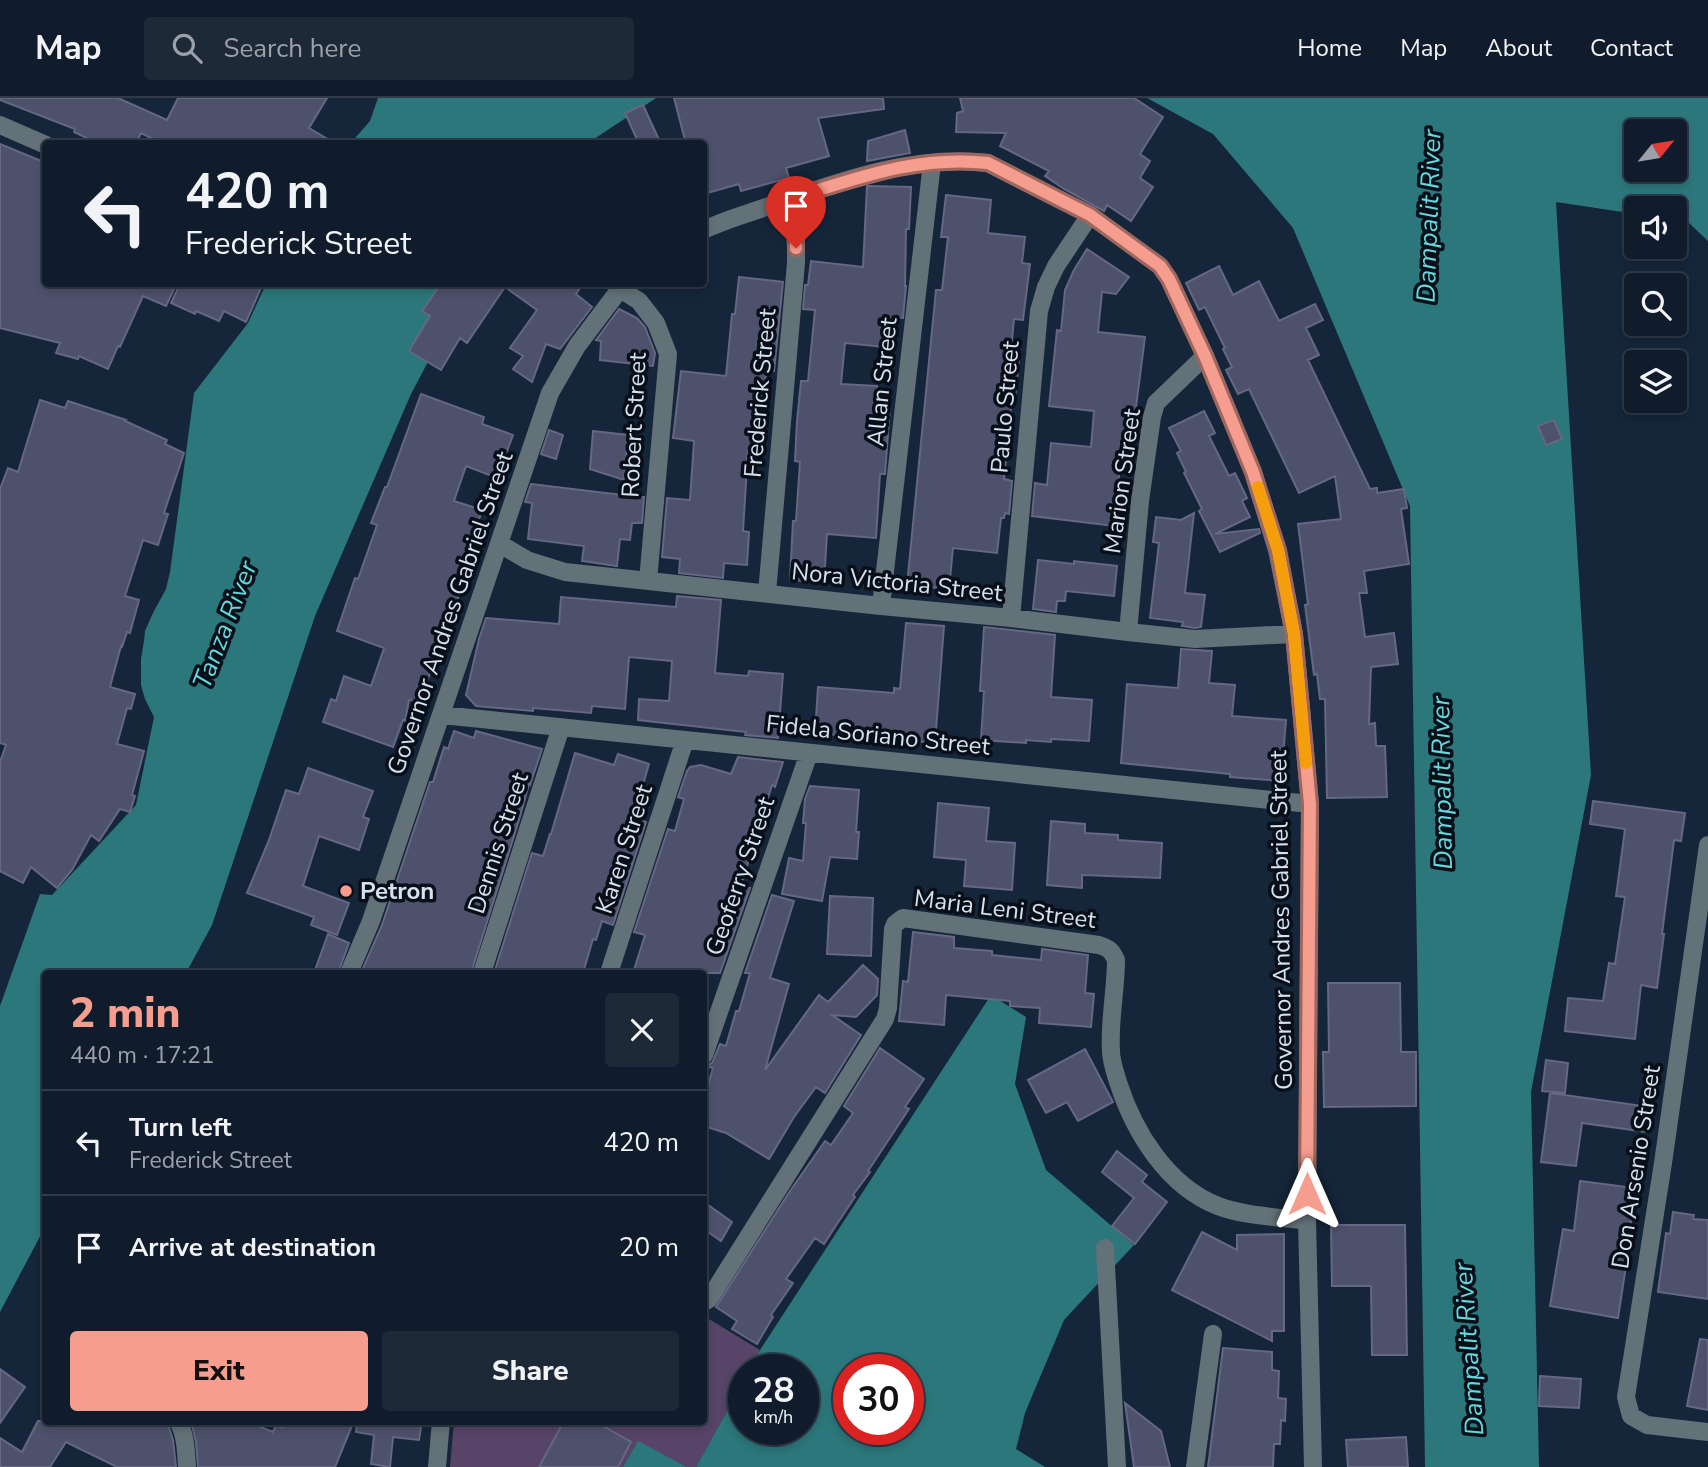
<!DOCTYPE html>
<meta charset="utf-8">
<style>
:root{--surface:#101c2c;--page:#1e2938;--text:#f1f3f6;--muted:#9ca1a9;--line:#303a48;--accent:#f59d8f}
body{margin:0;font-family:"Nunito Sans",sans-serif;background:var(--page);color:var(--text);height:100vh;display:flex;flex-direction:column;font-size:26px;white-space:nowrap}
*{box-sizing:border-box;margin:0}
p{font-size:23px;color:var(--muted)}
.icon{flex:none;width:38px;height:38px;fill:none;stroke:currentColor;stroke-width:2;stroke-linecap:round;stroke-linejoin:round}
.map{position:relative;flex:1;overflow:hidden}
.sheet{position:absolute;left:42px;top:872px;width:665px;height:455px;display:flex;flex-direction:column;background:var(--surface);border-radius:7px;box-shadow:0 4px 10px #0003,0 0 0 2px var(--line)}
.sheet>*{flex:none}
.hud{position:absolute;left:42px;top:42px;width:665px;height:147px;border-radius:7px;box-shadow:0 4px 10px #0003,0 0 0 2px var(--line);background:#101c2c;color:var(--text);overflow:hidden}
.needle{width:46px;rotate:60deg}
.tools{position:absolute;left:1624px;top:21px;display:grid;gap:14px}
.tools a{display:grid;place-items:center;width:63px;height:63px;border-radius:7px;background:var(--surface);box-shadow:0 4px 10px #0003,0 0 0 2px var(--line);font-size:35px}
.speed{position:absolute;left:728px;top:1256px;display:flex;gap:14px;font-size:35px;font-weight:700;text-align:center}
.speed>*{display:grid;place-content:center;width:91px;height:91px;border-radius:50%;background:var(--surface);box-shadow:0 4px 10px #0003,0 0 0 2px var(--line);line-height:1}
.speed small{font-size:18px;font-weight:400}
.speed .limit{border:10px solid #d22;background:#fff;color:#111}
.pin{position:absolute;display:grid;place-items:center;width:60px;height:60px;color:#fff;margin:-72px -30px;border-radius:50% 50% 50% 0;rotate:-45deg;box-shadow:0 0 7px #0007}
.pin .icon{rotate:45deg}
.me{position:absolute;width:77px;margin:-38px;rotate:0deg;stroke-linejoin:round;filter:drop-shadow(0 0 5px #0008)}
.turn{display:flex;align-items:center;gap:24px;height:147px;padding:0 28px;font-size:32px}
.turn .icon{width:91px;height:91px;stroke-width:2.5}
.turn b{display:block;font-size:49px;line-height:60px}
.round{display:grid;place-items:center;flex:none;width:74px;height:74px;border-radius:7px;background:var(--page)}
.overview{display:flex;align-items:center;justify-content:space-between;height:119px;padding:0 28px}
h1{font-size:42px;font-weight:800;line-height:52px;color:var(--accent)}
.action{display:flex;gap:14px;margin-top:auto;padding:14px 28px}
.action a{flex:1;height:80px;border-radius:7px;background:var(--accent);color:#111;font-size:28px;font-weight:800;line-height:80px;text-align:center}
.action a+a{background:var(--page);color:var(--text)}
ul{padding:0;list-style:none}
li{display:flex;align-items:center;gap:21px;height:105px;padding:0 28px;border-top:2px solid var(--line)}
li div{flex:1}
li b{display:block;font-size:26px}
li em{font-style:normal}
header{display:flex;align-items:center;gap:42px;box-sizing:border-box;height:98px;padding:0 35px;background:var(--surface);border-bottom:2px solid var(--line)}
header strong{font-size:33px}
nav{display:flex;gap:38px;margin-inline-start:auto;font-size:24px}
.search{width:490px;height:63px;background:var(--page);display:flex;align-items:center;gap:18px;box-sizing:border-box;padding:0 24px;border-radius:7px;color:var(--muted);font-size:26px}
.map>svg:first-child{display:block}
.green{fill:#574468}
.water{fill:#2c777b;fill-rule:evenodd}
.building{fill:#4e516b;stroke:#656783;stroke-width:2}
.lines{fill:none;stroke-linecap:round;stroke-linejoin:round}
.minor{stroke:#637178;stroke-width:18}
.route-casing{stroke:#9f665d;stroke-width:18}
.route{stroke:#f59d8f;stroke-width:12}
.slow{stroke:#f59e0b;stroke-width:12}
.poi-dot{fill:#f59d8f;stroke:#080f18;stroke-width:2.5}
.labels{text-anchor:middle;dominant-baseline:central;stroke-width:7;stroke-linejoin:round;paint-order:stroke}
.street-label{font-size:24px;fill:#d6e1ef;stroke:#080f18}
.poi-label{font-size:24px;font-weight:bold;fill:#d6e1ef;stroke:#080f18;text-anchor:start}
.water-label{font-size:26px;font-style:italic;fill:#66d8dd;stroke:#080f18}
</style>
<header>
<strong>Map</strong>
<div class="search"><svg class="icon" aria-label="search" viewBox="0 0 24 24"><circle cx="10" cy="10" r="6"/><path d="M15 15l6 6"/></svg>Search here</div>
<nav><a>Home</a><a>Map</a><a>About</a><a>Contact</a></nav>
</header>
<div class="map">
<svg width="1708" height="1369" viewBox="0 0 1708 1369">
<rect width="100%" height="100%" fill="#15263a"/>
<path class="green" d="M704,1218L760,1252L749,1272H744V1282L696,1369H687L638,1344L623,1369H450L454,1323H704Z"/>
<path class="water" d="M378,0H656L588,45L350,46L370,23Z
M1147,0H1708V143L1688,124L1675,122V110H1636V116L1556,104L1591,677L1531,994L1539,1369H1425L1410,408L1293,130L1213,36ZM1636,33H1675V72H1636Z
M266,186H469L411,296L315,518L212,827L186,875H46L45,1129L0,1214V908L40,796L52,797L136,707L154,619L145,601L141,587V561L144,543L145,533L153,515L166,491L170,474L194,295L248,225Z
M991,897L1026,919L1015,986L1046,1072L1134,1147L1064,1222L1025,1315L1016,1351L1045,1369H696L744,1282V1332H803V1272H749L760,1252ZM849,1272H908V1332H849Z
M638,1343L687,1369H623Z"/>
<path class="building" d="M0,0H118L167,22L178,0H327L309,30L336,46H163L141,35L136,46H99L74,34L75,31L0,2Z
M674,0H883L884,11L818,20L829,58L786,70L789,80L741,93L739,86L704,96V46H686Z
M960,0H1134L1163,19L1140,56L1150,63L1140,80L1153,89L1131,123L1107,107L1104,113L1064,91L1045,78L1049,73L1000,48L1006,35L956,34L957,15L963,13Z
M643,7L661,46H639L625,15Z
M905,32L910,55L867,63L868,43Z
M0,46L46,65V186H160L174,191L166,208L143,198L120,249L118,248L108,271L79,258L78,261L56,255L60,245L0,230Z
M867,88L911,89L909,131H906L905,188H906L903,220L897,219L894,250L845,245L841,286L877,288L876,307L890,308L885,376H880L876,440L827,436L824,484L790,482L793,423H796L800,364L795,363L797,323L801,283H808L815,212L803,211L805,187H808L811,163L863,169Z
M946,97L991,102L988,135L1025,139L1022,165L1030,166L1023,222L1014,221L1010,262L1019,263L1015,302H1012L1004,381L1012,383L1009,416L1005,415L1004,420H1001L997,455L953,450L949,491L907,487L936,192H942L948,139H941Z
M1087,151L1129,179L1116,196L1102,194L1098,234L1145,239L1131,348L1122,347L1114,428L1032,418L1035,385L1047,387L1051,345L1091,349L1094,313L1049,308L1057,232L1061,233L1065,192L1074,172Z
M1219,168L1233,197L1259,183L1279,223L1315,206L1323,222L1306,230L1319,257L1308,262L1370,391L1377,390V395L1404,391L1407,410L1401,411L1409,466L1364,473L1367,495H1359L1365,539L1394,535L1398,566L1371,569L1369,626L1375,625L1376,648H1385L1387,699L1327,700L1325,601H1320L1317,576L1314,577L1305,507L1308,506L1298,426L1341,421L1335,378L1299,395L1249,291L1238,296L1226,272L1232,269L1223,251L1225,250L1205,209L1199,212L1186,185Z
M739,179L783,184L774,273H766L760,353L748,352L743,433L749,434L747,467L724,465L723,480L679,475L680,461L662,459L667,400L690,402L694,343L673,340L681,273L726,278L732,216H735Z
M180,186H252L261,190L246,224L224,213L219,223L196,213L195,216L171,205Z
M441,186H583L576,196L592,209L560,251L546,246L532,284L513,271L523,258L510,250L537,212L505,189L467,245L460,240L441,272L409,253L430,218L422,213Z
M619,211L637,220L645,229L655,255L653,268L600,262L601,243L596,242Z
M421,296L484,319L482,326L513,337L497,380L466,368L454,403L482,412L460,481L464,482L435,568L433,567L422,598L419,596L416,603L409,602L405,623L403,622L393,649L323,624L331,601L336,603L344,578L371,588L384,550L337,533L355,480L358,481L377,427L371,425L385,389H387Z
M40,302L65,310L68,303L126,322L125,323L167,342L165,346L184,355L164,415L168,416L158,447L143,442L125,498L139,502L130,535L127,534L122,549L121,548L110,589L135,596L131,611L127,610L117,646L144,653L132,697L135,698L130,714L120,711L99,743L91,737L72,772L57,790L31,769L23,785L0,773V664L6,647L0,645V391L8,370L18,374Z
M1204,313L1215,335L1209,338L1229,378L1235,375L1247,400L1242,403L1250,419L1215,436L1259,431L1260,435L1220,454L1199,413L1202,411L1184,375L1186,374L1177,355L1181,353L1169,330Z
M1554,322L1562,341L1546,347L1538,328Z
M549,332L563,337L556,361L541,356Z
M593,333L628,337L624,382L590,371Z
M531,386L639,399H644L642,425H632L630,442L620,441L617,468L582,463L584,448L528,441L532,405L525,404Z
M1194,415L1185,495L1205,497L1201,529L1195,530L1182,528L1183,524L1150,520L1159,445L1153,444L1156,419L1181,422Z
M1038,462L1074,466V463L1117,468L1114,498L1066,493L1065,503H1057L1056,514L1033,511Z
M677,498L721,502L715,575L748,578L749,573L783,576L778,640L745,637L746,634L638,622L639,601L669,603L672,563L629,559L625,611L592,608L591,615L533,610V613L476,608L466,597L479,541L486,520L559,526L561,499L676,509Z
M906,525L944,528L935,645L815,635L818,589L894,595V590L900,591Z
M984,529L1055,537L1051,599L1092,602L1089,643L1051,641V644L1026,642V645L981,642L984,593H980Z
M1181,551L1212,553L1209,585L1235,587L1232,618L1286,622L1281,683L1230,679V676L1121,665L1127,586L1178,590Z
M454,633L474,640L476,633L542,651L530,687L529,686L519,722L471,875H361L382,827L430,684H433L444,649L448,651Z
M575,655L614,667L618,656L649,666L641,694L645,695L637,722L646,724L613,827L602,823L596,842L593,841L583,875H494L532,755L543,758L550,736H551Z
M738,659L783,664L775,689L772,687L741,788L750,790L720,875H633L645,837L634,834L668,731L675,733L684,701L678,699L687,673L690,669L701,667L731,676Z
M308,670L373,693L363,719L369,721L359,752L319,738L303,788L349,805L337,837L311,827L314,819L247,795L269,742L286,692L299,696Z
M810,688L859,692L856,734H859L857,761L830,759L822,803L782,796L789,760L803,763L806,725H803L805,701Z
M1593,703L1685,715L1681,743L1674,742L1662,836H1664L1657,890L1641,887L1635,941L1565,933L1568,900L1603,903L1609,865L1615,866L1625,799L1616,798L1625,731L1590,726Z
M938,705L989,710L986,743L1015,745L1012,792L964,788L966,762L934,759Z
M1051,723L1085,726V735L1118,737V742L1162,745L1160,780L1082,777V790L1047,787Z
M772,797L794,803L770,880L789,886L765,972L819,897L828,904L863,867L878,881L877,897L856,919L832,917L861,937L825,995L816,989L794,1019L769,1061L726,1035L704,1028V1001L713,970L704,968L712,965L720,946L726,948L736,913H739L750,875H745Z
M830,798L873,800L871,858L827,856Z
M913,834L954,839V850L992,853V857L1041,862L1042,851L1088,857L1085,895L1094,896L1091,929L1039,925L1040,910L1010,908V903L946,897L944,927L899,923L903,883L908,884Z
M328,836L349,845L338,875H314Z
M1328,885H1400L1401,954H1416V1008L1324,1009L1323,954H1329Z
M880,950L924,981L905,1009L909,1011L868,1073L870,1074L853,1097L855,1099L837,1126L824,1146L815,1140L786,1181L793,1185L771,1217L773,1219L757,1246L732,1231L737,1223L716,1209L790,1093L825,1043L831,1047L853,1015L844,1008Z
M1085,951L1113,1004L1078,1023L1067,1004L1046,1015L1028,982Z
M1546,962L1568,965L1565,995L1542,993Z
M1550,995L1650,1009L1647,1034L1582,1025L1576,1068L1541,1064Z
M1117,1053L1147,1077L1142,1084L1167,1104L1135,1146L1112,1128L1134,1100L1102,1074Z
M1580,1083L1635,1090L1629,1142H1630L1618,1220L1550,1208L1563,1131L1574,1133Z
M704,1104L732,1124L721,1143L704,1131Z
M1673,1114L1694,1117L1693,1121L1708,1122V1201L1658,1194L1666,1135L1670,1136Z
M1331,1127H1405L1407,1257H1372L1371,1188H1332Z
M1202,1134L1237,1152V1137L1284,1136V1233H1272V1243L1172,1192Z
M1700,1241L1708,1242V1312L1687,1308Z
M1223,1250L1272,1254V1272L1279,1273L1278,1300L1286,1301L1285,1323L1281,1322L1280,1346H1274L1273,1369H1208Z
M0,1271L25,1289L0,1325Z
M1540,1278L1581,1281L1579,1310L1539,1308Z
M1125,1305L1161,1333L1170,1369H1134Z
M38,1323H167L173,1342L176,1369H117L66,1344L50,1369H0V1340L22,1354Z
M191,1323H246L273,1334L276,1327L282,1329L285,1323H354L335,1369H198L196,1344Z
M357,1323H422L419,1342L393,1339L390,1369L371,1366L374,1337L356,1334Z
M564,1323H594L631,1344L618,1369H539Z
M1406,1339L1408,1369H1348L1346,1342Z"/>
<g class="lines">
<path class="minor" d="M0,27L46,47
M704,132C724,122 747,116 769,108C838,84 913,56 988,65L1090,117L1160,168L1169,181L1205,258L1253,374L1277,452L1294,536L1310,706L1307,1123L1313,1369
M620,191L639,203L656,225L668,256L648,483
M500,446L527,462L565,474L881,508L1011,520L1128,534L1195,541L1294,536
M767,495L796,165V135L793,100
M881,508L932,65
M1011,520L1039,213L1046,189L1056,168L1090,117
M1128,534L1140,403L1152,319L1156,305L1205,258
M442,617L1310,706
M1708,747L1663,1065L1626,1299L1631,1318L1647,1327L1708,1334
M349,875L371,823L550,295L577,248L620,191L626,186
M482,875L561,629
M609,875L685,642
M704,957L809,655
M1105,1150L1117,1369
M704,1204L709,1201L713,1195L885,921L888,910L893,831L895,826L903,820L1099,847C1109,850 1112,853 1116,862C1116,892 1109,923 1111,953C1111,963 1115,974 1118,984C1134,1034 1167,1088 1218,1108C1244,1118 1279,1119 1307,1123
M178,1323C186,1337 186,1354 187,1369
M437,1369L441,1323
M1195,1369L1213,1236"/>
</g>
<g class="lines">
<g class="route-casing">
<path id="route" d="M796,150L793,100C858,80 919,57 988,65L1090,117L1160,168L1169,181L1205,258L1253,374L1278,452L1294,536L1310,706L1307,1096"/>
</g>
<use href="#route" class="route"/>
<path class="slow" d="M1258,389L1278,452L1294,536L1306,665"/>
</g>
<circle class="poi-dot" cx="346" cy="793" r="7"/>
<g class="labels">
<g class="street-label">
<text transform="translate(882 284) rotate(-84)">Allan Street</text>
<text transform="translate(760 295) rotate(-85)">Frederick Street</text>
<text transform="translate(1005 309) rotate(-85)">Paulo Street</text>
<text transform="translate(634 327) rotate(-87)">Robert Street</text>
<text transform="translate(1122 383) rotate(-82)">Marion Street</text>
<text transform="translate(897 484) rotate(6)">Nora Victoria Street</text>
<text transform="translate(450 515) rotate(-71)">Governor Andres Gabriel Street</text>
<text transform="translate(878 637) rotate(6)">Fidela Soriano Street</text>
<text transform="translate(498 745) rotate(-72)">Dennis Street</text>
<text transform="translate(624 751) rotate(-72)">Karen Street</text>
<text transform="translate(740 778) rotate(-71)">Geoferry Street</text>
<text transform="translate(1005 811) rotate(7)">Maria Leni Street</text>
<text transform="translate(1281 822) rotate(-91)">Governor Andres Gabriel Street</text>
<text transform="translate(1636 1069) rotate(-81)">Don Arsenio Street</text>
</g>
<g class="poi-label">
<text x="360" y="793">Petron</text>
</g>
<g class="water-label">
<text transform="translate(1429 118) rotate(-88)">Dampalit River</text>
<text transform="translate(225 527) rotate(-69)">Tanza River</text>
<text transform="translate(1442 685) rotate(-91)">Dampalit River</text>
<text transform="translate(1469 1251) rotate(-94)">Dampalit River</text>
</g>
</g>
</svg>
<div class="tools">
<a><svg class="needle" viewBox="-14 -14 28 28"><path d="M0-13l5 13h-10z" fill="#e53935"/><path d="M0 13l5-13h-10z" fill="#9ca1a9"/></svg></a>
<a><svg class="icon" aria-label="sound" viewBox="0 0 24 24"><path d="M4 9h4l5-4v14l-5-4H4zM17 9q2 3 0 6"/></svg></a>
<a><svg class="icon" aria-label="search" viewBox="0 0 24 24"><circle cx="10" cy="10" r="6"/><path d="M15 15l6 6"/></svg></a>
<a><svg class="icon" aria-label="layers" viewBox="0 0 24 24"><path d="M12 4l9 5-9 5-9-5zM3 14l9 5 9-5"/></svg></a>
</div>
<div class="speed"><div>28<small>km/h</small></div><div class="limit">30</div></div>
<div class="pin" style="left:796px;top:150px;background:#d93025"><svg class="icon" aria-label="arrive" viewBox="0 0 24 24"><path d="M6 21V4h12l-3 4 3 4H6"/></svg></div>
<svg class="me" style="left:1307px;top:1096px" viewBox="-20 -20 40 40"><path d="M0-17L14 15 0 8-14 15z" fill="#f59d8f" stroke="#fff" stroke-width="4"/></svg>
<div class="hud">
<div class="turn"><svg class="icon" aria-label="left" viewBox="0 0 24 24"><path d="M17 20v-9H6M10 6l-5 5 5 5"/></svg><div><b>420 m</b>Frederick Street</div></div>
</div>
<section class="sheet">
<div class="overview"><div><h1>2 min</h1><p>440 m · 17:21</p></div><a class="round"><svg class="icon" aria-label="close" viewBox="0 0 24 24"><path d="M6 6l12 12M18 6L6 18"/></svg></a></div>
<ul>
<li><svg class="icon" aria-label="left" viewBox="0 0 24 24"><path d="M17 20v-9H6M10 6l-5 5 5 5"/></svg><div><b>Turn left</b><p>Frederick Street</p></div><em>420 m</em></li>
<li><svg class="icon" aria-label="arrive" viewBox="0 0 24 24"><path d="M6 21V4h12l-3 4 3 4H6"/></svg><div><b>Arrive at destination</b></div><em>20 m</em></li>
</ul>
<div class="action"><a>Exit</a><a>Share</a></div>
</section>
</div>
